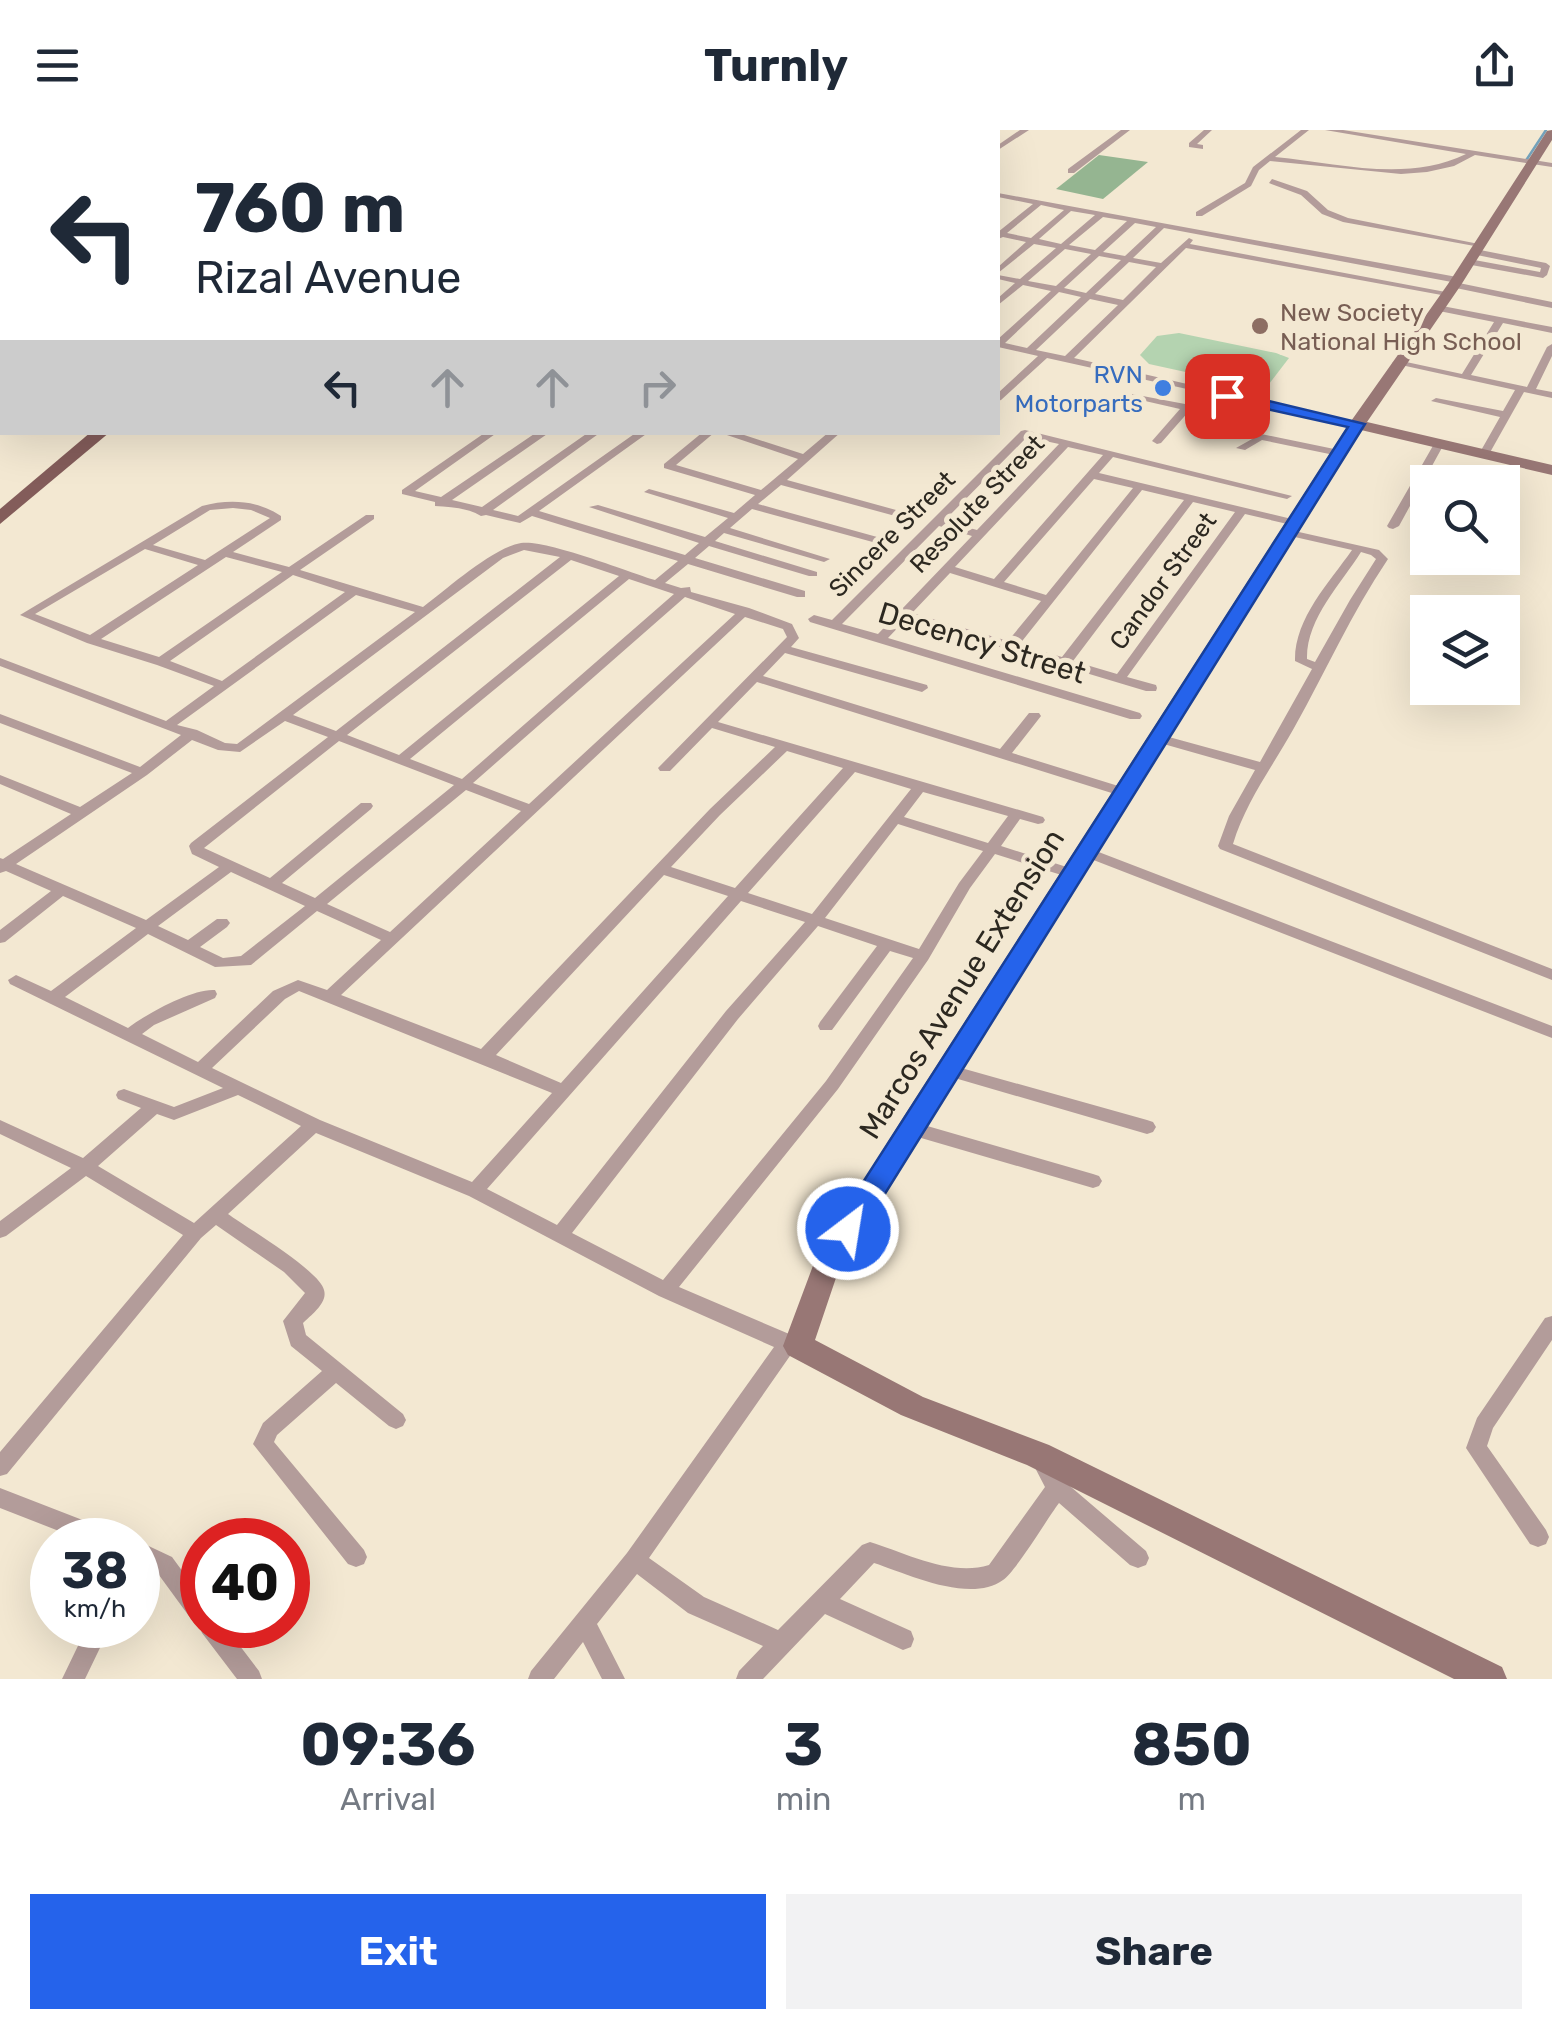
<!DOCTYPE html>
<style>
:root{--surface:#fff;--page:#f2f2f3;--text:#1f2937;--muted:#747a83;--accent:#2563eb}
body{margin:0;font-family:Rubik,sans-serif;background:var(--page);color:var(--text);height:100vh;display:flex;flex-direction:column;font-size:38px;white-space:nowrap}
*{box-sizing:border-box;margin:0}
p{font-size:32px;color:var(--muted)}
.icon{flex:none;width:55px;height:55px;fill:none;stroke:currentColor;stroke-width:2;stroke-linecap:round;stroke-linejoin:round}
.map{position:relative;height:1549px;overflow:hidden}
.details{display:flex;flex-direction:column;background:var(--surface);flex:1}
.details>*{flex:none}
.top-card{position:absolute;left:0px;top:0px;width:1000px;height:305px;box-shadow:0 10px 40px #0002;background:#fff;color:var(--text);overflow:hidden}
.buttons{position:absolute;left:1410px;top:335px;display:grid;gap:20px}
.buttons a{display:grid;place-items:center;width:110px;height:110px;border-radius:0px;background:var(--surface);box-shadow:0 10px 40px #0002;font-size:50px}
.speed{position:absolute;left:30px;top:1388px;display:flex;gap:20px;font-size:50px;font-weight:700;text-align:center}
.speed>*{display:grid;place-content:center;width:130px;height:130px;border-radius:50%;background:var(--surface);box-shadow:0 10px 40px #0002;line-height:1}
.speed small{font-size:25px;font-weight:400}
.speed .limit{border:15px solid #d22;background:#fff;color:#111}
.pin{position:absolute;display:grid;place-items:center;width:85px;height:85px;color:#fff;margin:-42px;border-radius:20px;box-shadow:0 5px 15px #0006}
.me{position:absolute;width:110px;margin:-55px;rotate:31deg;stroke-linejoin:round;filter:drop-shadow(0 0 8px #0008)}
.turn{display:flex;align-items:center;gap:35px;height:210px;padding:0 30px;font-size:45px}
.turn .icon{width:130px;height:130px;stroke-width:2.5}
.turn b{display:block;font-size:70px;line-height:85px}
.lanes{display:flex;align-items:center;height:95px;padding:0 30px;background:#0003;justify-content:center;gap:50px;direction:ltr}
.lanes .off{opacity:.35}
.eta{display:flex;justify-content:space-evenly;align-items:center;height:170px;text-align:center}
.eta b{font-size:60px;font-weight:700;line-height:70px}
.cta{display:flex;gap:20px;margin-top:auto;padding:20px 30px}
.cta a{flex:1;height:115px;border-radius:0px;background:var(--accent);color:#fff;font-size:40px;font-weight:700;line-height:115px;text-align:center}
.cta a+a{background:var(--page);color:var(--text)}
header{display:flex;justify-content:space-between;align-items:center;height:130px;padding:0 30px;background:var(--surface);font-size:45px;font-weight:700}
.map>svg:first-child{display:block}
.green{fill:#b4d3b0}
.forest{fill:#95b591}
.lines{fill:none;stroke-linecap:round;stroke-linejoin:round}
.stream{stroke:#73a1ba;stroke-width:2.5}
.street{fill:#b39c9a;fill-rule:evenodd}
.secondary{fill:#987775;fill-rule:evenodd}
.primary{fill:#835c5a;fill-rule:evenodd}
.route{fill:#2563eb;stroke:#184099;stroke-width:2.5}
.education-dot{fill:#8d6e63;stroke:#f3e8d2;stroke-width:4}
.shop-dot{fill:#3f7fe0;stroke:#f3e8d2;stroke-width:4}
.labels{text-anchor:middle;dominant-baseline:central;stroke-width:10;stroke-linejoin:round;paint-order:stroke}
.far-education-label{font-size:25px;fill:#785e54;stroke:#f3e8d2;text-anchor:start}
.far-shop-label{font-size:25px;fill:#366cbe;stroke:#f3e8d2;text-anchor:end}
.far-street-label{font-size:25px;fill:#2c2820;stroke:#f3e8d2}
.street-label{font-size:30px;fill:#2c2820;stroke:#f3e8d2}
</style>
<header><svg class="icon" aria-label="menu" viewBox="0 0 24 24"><path d="M4 6h16M4 12h16M4 18h16"/></svg>Turnly<svg class="icon" aria-label="share" viewBox="0 0 24 24"><path d="M12 15V3M7 8l5-5 5 5M5 13v7h14v-7"/></svg></header>
<div class="map">
<svg width="1552" height="1549" viewBox="0 0 1552 1549">
<rect width="100%" height="100%" fill="#f3e8d2"/>
<path class="green" d="M1179,203L1276,223L1289,228L1269,254L1254,257L1149,234L1140,225L1157,206Z"/>
<path class="forest" d="M1099,25L1148,32L1103,69L1056,59Z"/>
<g class="lines">
<path class="stream" d="M1527,29L1546,0"/>
<path class="street" d="M1020,0H1029L998,20V15Z
M1121,0H1130L1074,43H1068V39Z
M1204,0H1212L1197,14L1203,15V19L1189,17V13Z
M1301,0H1309L1275,27C1338,33 1406,53 1466,24L1325,0H1343L1552,33V37L1475,25L1454,36L1427,42L1401,44L1270,31L1259,40L1251,56L1202,86H1196V82L1245,53L1253,37Z
M1272,49L1307,61L1328,80L1348,88L1484,115L1480,117L1343,92L1322,84L1301,65L1269,53Z
M998,63L1457,147L1461,150L1457,153L1164,98L1133,128L1161,133L1189,108L1193,110L1190,114L1451,163L1447,166L1186,118L1074,228L1362,294L1357,297L1255,274L1233,296L1228,293L1246,272L1205,263L1161,313L1157,314L1152,311L1180,279L1132,268V264L1185,274L1196,261L1047,228L1001,270L998,271V263L1038,226L998,217V209L1051,161L1023,155L998,175V168L1015,153L998,149V145L1020,149L1056,118L1034,114L998,143V137L1026,112L1003,107L998,109V102L1033,74L998,67ZM1041,75L1064,80L1031,108L1007,103ZM1071,81L1095,85L1061,114L1039,109ZM1103,87L1127,91L1095,120L1069,115ZM1135,93L1156,97L1125,126L1103,122ZM1065,119L1091,124L1056,156L1028,151ZM1099,126L1121,130L1086,163L1064,158ZM1129,132L1156,137L1123,170L1095,164ZM1059,162L1081,167L1027,218L1005,213ZM1090,169L1118,175L1065,226L1036,220Z
M1475,119L1546,133L1550,136L1547,145L1543,148L1466,134V130L1469,129L1540,142L1541,138L1472,124V120Z
M0,126L2,127V131L0,132Z
M0,147L2,148V152L0,153Z
M1454,152L1552,172V178L1451,157L1450,155Z
M0,165L2,166V172L0,171Z
M1437,175L1552,197V203L1503,193L1471,245L1527,257L1547,217L1552,214V226L1536,259L1552,262V268L1524,262L1488,326L1479,324L1500,287L1431,271L1436,268L1503,281L1515,260L1392,233L1397,230L1462,244L1494,192L1434,180V176Z
M2,187V194L0,195V188Z
M1025,300L1292,366L1287,369L1113,327L1099,343L1296,390L1302,393L1296,396L1245,384L1127,547L1156,555L1157,558L1156,561H1146L906,489L888,508L1140,583L1142,586L1140,589H1130L810,492L808,489L814,485L832,490L1021,301ZM1027,307L1059,314L977,400L944,391ZM1068,317L1103,325L994,449L955,437ZM1094,349L1133,358L1046,465L1004,452ZM1142,360L1184,370L1062,527L1019,515ZM1193,372L1235,382L1117,544L1073,531ZM939,396L972,406L878,504L842,494ZM950,443L1041,471L1008,511L912,483Z
M486,302H498L415,361L441,367L537,302H550L452,370L482,377L589,302H601L493,380L518,386L637,302H649L539,381L685,425L699,413L589,377L598,375L705,407L728,388L644,362L649,359L734,383L755,365L664,338V334L703,302H715L676,335L761,360L798,329L718,302H735L803,324L829,302H841L787,350L907,383V387H899L781,355L758,374L888,410V414H880L752,379L730,398L830,429L824,432L724,403L715,411L817,442V446H809L709,416L695,428L805,461V467H797L688,434L665,453L681,458L690,457L691,462L749,478L792,494L799,508L791,517L927,555L928,558L922,562L785,523L763,546L1000,619L1029,583H1039L1041,586L1012,623L1128,659L1130,662L1123,666L1118,665L757,552L718,592L1043,687L1045,690L1043,693L1038,694L1020,689L1001,716L1076,740L1078,743L1071,748L995,724L970,758L928,830L838,959L679,1157L801,1209L804,1215L801,1221L792,1223L649,1428L704,1467L778,1500L862,1415L870,1412C906,1423 951,1447 989,1435L1045,1357L1031,1330L1034,1323L1041,1321L1048,1323L1064,1351L1146,1421L1149,1428L1146,1435L1138,1438L1130,1435L1059,1373C1047,1389 1016,1441 1003,1450C970,1474 908,1444 874,1433L840,1469L911,1501L914,1509L911,1517L903,1520L825,1484L763,1549H736L739,1541L763,1516L688,1483L637,1444L597,1494L625,1549H602L583,1512L554,1549H528L531,1541L627,1423L774,1217L659,1166L469,1066L316,1003L228,1084C246,1097 320,1141 324,1160C328,1173 311,1185 303,1193L306,1205L403,1284L406,1290L403,1296L396,1299L389,1296L336,1253L277,1305L274,1312L364,1420L367,1427L364,1434L356,1437L348,1434L253,1314L263,1293L322,1241L291,1216L283,1191L305,1163L284,1142L216,1095L201,1108L7,1344L0,1346V1322L183,1105L86,1046L6,1106L0,1108V1091L71,1038L0,1004V990L83,1028L141,978L118,969L116,965L118,961L124,959L174,977L223,958L10,854L8,850L16,845L51,861L136,798L63,766L5,812L0,813V800L51,761L6,741L0,743V728L3,729L71,684L0,654V645L80,677L132,643L0,593V584L140,637L181,605L0,536V528L166,591L214,556L157,535L87,513L20,485L202,376C229,369 257,370 281,386V390L233,422L289,437L366,385H374V389L300,440L423,477C447,459 492,418 521,413C546,409 628,442 655,450L678,431L532,386L520,393L486,385L481,386C468,378 451,377 435,376V372L402,364V360ZM233,378L251,380L270,388L205,430L153,415L210,380ZM145,419L198,435L90,505L35,484ZM524,420L560,427L336,601L293,585L503,428ZM226,427L282,442L159,527L101,509ZM571,430L619,446L399,625L347,605ZM293,445L345,462L222,551L170,531ZM629,449L674,464L462,649L410,629ZM356,465L415,482L237,614L225,613L197,600L177,595ZM685,467L735,484L529,674L473,653ZM745,487L783,499L787,507L658,638L660,641H670L712,598L775,617L710,679L481,919L341,865ZM285,591L328,607L191,713L189,716L192,724L219,737L146,790L16,734L147,645L192,610L218,620L240,622ZM339,611L454,655L315,768L282,753L371,679L373,676L371,673H361L270,748L204,718ZM787,621L843,638L735,758L671,737L720,685ZM855,642L911,659L812,784L748,763ZM466,660L521,681L390,802L327,774ZM923,662L1008,686L988,713L904,687ZM898,694L983,721L959,753L919,819L825,788ZM231,742L305,776L241,826L223,828L200,817L227,797L230,793L227,789H217L188,810L158,796ZM664,745L728,766L561,953L496,925ZM741,771L805,792L726,881L557,1095L487,1059ZM317,781L381,810L327,860L298,850L273,861L198,932L142,904L154,895L215,868L217,864L215,860C193,858 146,884 128,898L65,867L148,804L215,837L251,835ZM818,796L877,816L820,892L818,896L820,900H832L890,821L913,828L826,951L663,1150L572,1103L738,889ZM299,861L552,963L472,1052L320,990L212,938L285,869ZM238,965L301,996L194,1093L98,1036L157,984L174,990Z
M1261,304L1339,320L1344,323L1339,326L1262,310L1245,320L1236,318Z
M1439,311L1444,314L1399,396L1393,399L1389,398L1387,396L1434,314Z
M1290,400L1379,420L1388,429C1351,484 1326,541 1294,598C1273,636 1246,671 1233,714L1552,839V850L1220,719L1218,716L1229,686L1255,640L1153,611L1151,608L1158,604L1260,632L1312,539L1295,531C1294,489 1329,453 1352,420L1286,405V401ZM1361,422L1371,425L1376,429L1350,470L1315,532L1307,529C1306,489 1341,454 1361,422Z
M1083,716L1552,896V908L1078,724L1076,721Z
M947,934L1147,990L1153,992L1156,997L1153,1002L1147,1004L941,944L939,940L941,936Z
M910,991L1093,1044L1099,1046L1102,1051L1099,1056L1093,1058L904,1003L901,998L904,993Z
M1552,1186V1210L1493,1298L1487,1316L1546,1400L1549,1407L1546,1414L1538,1417L1530,1414L1466,1318L1477,1288L1545,1188Z
M0,1358L116,1403L119,1410H82L0,1378Z
M138,1411L172,1427L202,1468V1495H224L259,1541L262,1549H237L202,1503L199,1495L194,1493L156,1441L138,1432Z
M88,1495H111L85,1549H62Z"/>
<path class="secondary" d="M1552,0V10L1461,155L1367,292L1552,335V345L1361,300L840,1136L815,1210L923,1267L1049,1315L1502,1537L1507,1549H1454L1027,1335L901,1285L788,1225L783,1216L817,1125L901,991L1349,294L1448,154L1547,1Z"/>
<path class="primary" d="M91,302H110L0,394V379Z"/>
</g>
<path class="route" d="M1227,261L1365,294L858,1107H838L834,1099L838,1091L1348,297L1222,269V263Z"/>
<circle class="education-dot" cx="1260" cy="196" r="10"/>
<circle class="shop-dot" cx="1163" cy="258" r="10"/>
<g class="labels">
<g class="far-education-label">
<text x="1280" y="182">New Society<tspan x="1280" dy="29">National High School</tspan></text>
</g>
<g class="far-shop-label">
<text x="1143" y="244">RVN<tspan x="1143" dy="29">Motorparts</tspan></text>
</g>
<g class="far-street-label">
<text transform="translate(977 374) rotate(-46)">Resolute Street</text>
<text transform="translate(892 404) rotate(-45)">Sincere Street</text>
<text transform="translate(1163 451) rotate(-54)">Candor Street</text>
</g>
<g class="street-label">
<text transform="translate(982 513) rotate(17)">Decency Street</text>
<text transform="translate(962 854) rotate(-58)">Marcos Avenue Extension</text>
</g>
</g>
</svg>
<div class="buttons">
<a><svg class="icon" aria-label="search" viewBox="0 0 24 24"><circle cx="10" cy="10" r="6"/><path d="M15 15l6 6"/></svg></a>
<a><svg class="icon" aria-label="layers" viewBox="0 0 24 24"><path d="M12 4l9 5-9 5-9-5zM3 14l9 5 9-5"/></svg></a>
</div>
<div class="speed"><div>38<small>km/h</small></div><div class="limit">40</div></div>
<div class="pin" style="left:1227px;top:266px;background:#d93025"><svg class="icon" aria-label="arrive" viewBox="0 0 24 24"><path d="M6 21V4h12l-3 4 3 4H6"/></svg></div>
<svg class="me" style="left:848px;top:1099px" viewBox="-20 -20 40 40"><circle r="17" fill="#2563eb" stroke="#fff" stroke-width="3"/><path d="M0-11L8 9 0 5-8 9z" fill="#fff"/></svg>
<div class="top-card">
<div class="turn"><svg class="icon" aria-label="left" viewBox="0 0 24 24"><path d="M17 20v-9H6M10 6l-5 5 5 5"/></svg><div><b>760 m</b>Rizal Avenue</div></div>
<div class="lanes"><svg class="icon" aria-label="left" viewBox="0 0 24 24"><path d="M17 20v-9H6M10 6l-5 5 5 5"/></svg><svg class="icon off" aria-label="ahead" viewBox="0 0 24 24"><path d="M12 20V5M6 11l6-6 6 6"/></svg><svg class="icon off" aria-label="ahead" viewBox="0 0 24 24"><path d="M12 20V5M6 11l6-6 6 6"/></svg><svg class="icon off" aria-label="right" viewBox="0 0 24 24"><path d="M7 20v-9h11M14 6l5 5-5 5"/></svg></div>
</div>
</div>
<section class="details">
<div class="eta">
<div><b>09:36</b><p>Arrival</p></div>
<div><b>3</b><p>min</p></div>
<div><b>850</b><p>m</p></div>
</div>
<div class="cta"><a>Exit</a><a>Share</a></div>
</section>
